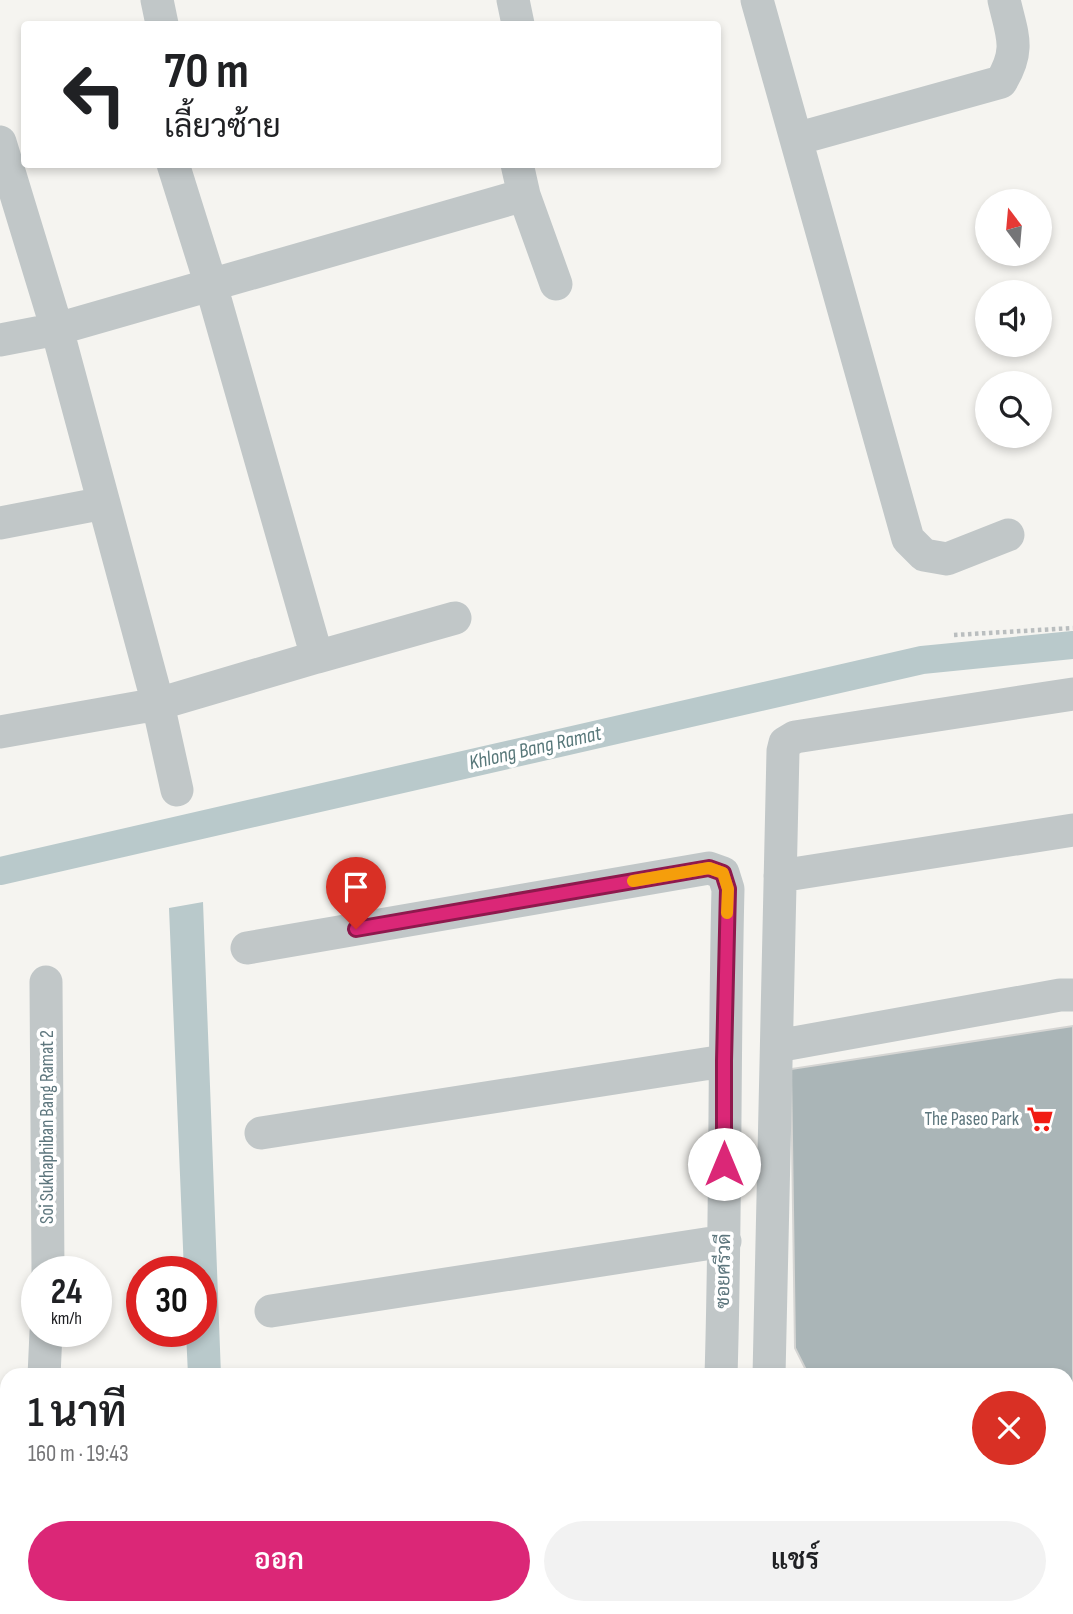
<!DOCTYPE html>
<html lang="th">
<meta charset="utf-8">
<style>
:root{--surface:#fff;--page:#f2f2f2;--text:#202124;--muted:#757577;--accent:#db2777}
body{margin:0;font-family:"Sofia Sans Condensed",Sarabun,sans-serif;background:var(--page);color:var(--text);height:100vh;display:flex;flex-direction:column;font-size:26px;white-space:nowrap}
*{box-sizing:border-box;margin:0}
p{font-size:23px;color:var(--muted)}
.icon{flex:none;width:38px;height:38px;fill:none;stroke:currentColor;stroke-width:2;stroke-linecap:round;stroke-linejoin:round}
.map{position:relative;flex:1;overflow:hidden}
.panel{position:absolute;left:0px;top:1368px;width:1074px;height:247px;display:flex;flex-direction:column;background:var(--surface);border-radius:21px 21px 0 0;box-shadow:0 4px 10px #0003}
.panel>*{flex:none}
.banner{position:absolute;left:21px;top:21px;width:700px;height:147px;border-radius:7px;box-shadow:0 4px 10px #0003;background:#fff;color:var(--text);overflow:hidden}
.needle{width:46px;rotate:344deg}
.buttons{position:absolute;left:975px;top:189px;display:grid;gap:14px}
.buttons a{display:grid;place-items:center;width:77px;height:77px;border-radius:50%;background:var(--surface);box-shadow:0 4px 10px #0003;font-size:35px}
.speed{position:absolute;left:21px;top:1256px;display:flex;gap:14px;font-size:35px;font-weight:700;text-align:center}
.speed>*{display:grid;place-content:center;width:91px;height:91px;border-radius:50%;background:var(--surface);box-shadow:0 4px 10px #0003;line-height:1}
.speed small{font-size:18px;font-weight:400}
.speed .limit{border:10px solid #d22;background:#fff;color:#111}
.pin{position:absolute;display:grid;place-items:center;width:60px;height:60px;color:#fff;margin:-72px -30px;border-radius:50% 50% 50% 0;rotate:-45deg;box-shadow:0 0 7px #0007}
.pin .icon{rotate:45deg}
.me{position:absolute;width:77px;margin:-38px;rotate:0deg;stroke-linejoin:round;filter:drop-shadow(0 0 5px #0008)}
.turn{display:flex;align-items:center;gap:24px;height:147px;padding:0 28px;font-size:32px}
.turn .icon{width:91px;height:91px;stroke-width:2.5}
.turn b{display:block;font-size:49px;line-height:60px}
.round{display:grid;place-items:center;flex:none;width:74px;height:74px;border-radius:37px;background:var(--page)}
.summary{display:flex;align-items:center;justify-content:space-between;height:119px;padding:0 28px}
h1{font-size:42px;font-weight:600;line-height:52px}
.cta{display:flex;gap:14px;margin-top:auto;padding:14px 28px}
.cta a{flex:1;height:80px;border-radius:42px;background:var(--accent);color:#fff;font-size:28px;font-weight:600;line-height:80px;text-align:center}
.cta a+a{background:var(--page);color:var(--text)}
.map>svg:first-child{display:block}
.water{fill:#b9c9cb}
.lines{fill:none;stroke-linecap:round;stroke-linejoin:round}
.canal{stroke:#b9c9cb;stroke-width:28}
.building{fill:#aab5b7;stroke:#d5d5d3;stroke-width:2}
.path{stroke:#babebf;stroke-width:4.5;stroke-dasharray:3.5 3.5;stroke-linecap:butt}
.minor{stroke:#c1c7c8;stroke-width:33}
.route-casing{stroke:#8e194d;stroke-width:18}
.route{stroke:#db2777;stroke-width:12}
.slow{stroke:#f59e0b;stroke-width:12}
.labels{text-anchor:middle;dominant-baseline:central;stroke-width:7;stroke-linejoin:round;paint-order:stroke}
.poi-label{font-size:19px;fill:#5d767d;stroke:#fff;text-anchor:end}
.street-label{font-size:19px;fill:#5d767d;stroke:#fff}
.water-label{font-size:21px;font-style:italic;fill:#58787a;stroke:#fff}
</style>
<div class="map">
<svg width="1073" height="1614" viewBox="0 0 1073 1614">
<rect width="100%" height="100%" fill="#f5f4f0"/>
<path class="water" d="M203,902L221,1375V1376L188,1375L186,1332H201V1272H184L169,908Z"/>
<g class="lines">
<path class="canal" d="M0,871L922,660L1073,645"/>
</g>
<path class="building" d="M1073,1026V1614H982L979,1608H1068V1376H809L795,1348L791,1069Z"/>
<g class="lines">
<path class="path" d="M954,635L1073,628"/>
<path class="minor" d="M157,0L162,24
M513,0L518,24
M757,0L908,539L924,555L947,559L1008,535
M796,139L1001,82C1021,49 1012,35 1004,0
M0,142L57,329L158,704L0,732
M173,164L211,285L317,657L455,618
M517,164L524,195L556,284
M0,340L57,329L524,195
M0,523L104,503
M177,790L158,704L317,657
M780,876L1073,830
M247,948L709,868L723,873L728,889C724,1051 726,1213 721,1376
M46,982L48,1272
M777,1046L1060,995H1073
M261,1133L724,1061
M271,1311L725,1241
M44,1376L46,1332
M769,1376L783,751L785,743L795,737L1073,694
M741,1608L742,1614
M782,1608L783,1614
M949,1608L952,1614
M40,1614V1608"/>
</g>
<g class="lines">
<g class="route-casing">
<path id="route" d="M356,929L709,868L723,873L728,889L724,1061V1164"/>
</g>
<use href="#route" class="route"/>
<path class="slow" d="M633,881L709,868L723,873L728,889L727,913"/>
</g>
<defs>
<g id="supermarket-bare" transform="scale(2.1)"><path d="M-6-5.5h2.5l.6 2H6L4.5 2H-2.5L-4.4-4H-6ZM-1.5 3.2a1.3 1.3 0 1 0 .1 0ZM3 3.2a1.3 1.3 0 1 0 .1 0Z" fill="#f11b13" stroke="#fff" stroke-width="2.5" paint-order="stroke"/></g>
</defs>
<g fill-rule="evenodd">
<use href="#supermarket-bare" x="1040" y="1119"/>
</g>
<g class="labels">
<g class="poi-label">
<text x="1019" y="1119">The Paseo Park</text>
</g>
<g class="street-label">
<text transform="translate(47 1127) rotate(-90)">Soi Sukhaphiban Bang Ramat 2</text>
<text transform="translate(724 1271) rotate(-89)">ซอยศรีวดี</text>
</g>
<g class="water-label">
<text transform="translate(535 748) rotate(-13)">Khlong Bang Ramat</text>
</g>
</g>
</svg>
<div class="buttons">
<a><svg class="needle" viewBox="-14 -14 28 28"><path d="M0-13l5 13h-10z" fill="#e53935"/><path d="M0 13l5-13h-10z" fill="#757577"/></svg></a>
<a><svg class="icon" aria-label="sound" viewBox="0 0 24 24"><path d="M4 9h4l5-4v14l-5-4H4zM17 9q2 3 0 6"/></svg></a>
<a><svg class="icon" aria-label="search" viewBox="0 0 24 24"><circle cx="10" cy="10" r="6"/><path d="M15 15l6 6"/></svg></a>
</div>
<div class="speed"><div>24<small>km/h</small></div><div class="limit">30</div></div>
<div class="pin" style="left:356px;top:929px;background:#d93025"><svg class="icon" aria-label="arrive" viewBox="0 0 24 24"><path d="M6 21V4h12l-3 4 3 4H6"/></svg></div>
<svg class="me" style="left:724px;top:1164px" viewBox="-20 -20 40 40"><circle r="19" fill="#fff"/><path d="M0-13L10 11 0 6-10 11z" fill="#db2777"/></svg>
<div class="banner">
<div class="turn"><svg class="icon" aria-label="left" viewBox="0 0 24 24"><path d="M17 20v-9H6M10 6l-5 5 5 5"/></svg><div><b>70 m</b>เลี้ยวซ้าย</div></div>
</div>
<section class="panel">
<div class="summary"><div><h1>1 นาที</h1><p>160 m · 19:43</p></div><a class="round" style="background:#d93025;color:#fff"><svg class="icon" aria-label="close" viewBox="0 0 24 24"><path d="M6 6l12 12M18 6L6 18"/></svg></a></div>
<div class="cta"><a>ออก</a><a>แชร์</a></div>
</section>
</div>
